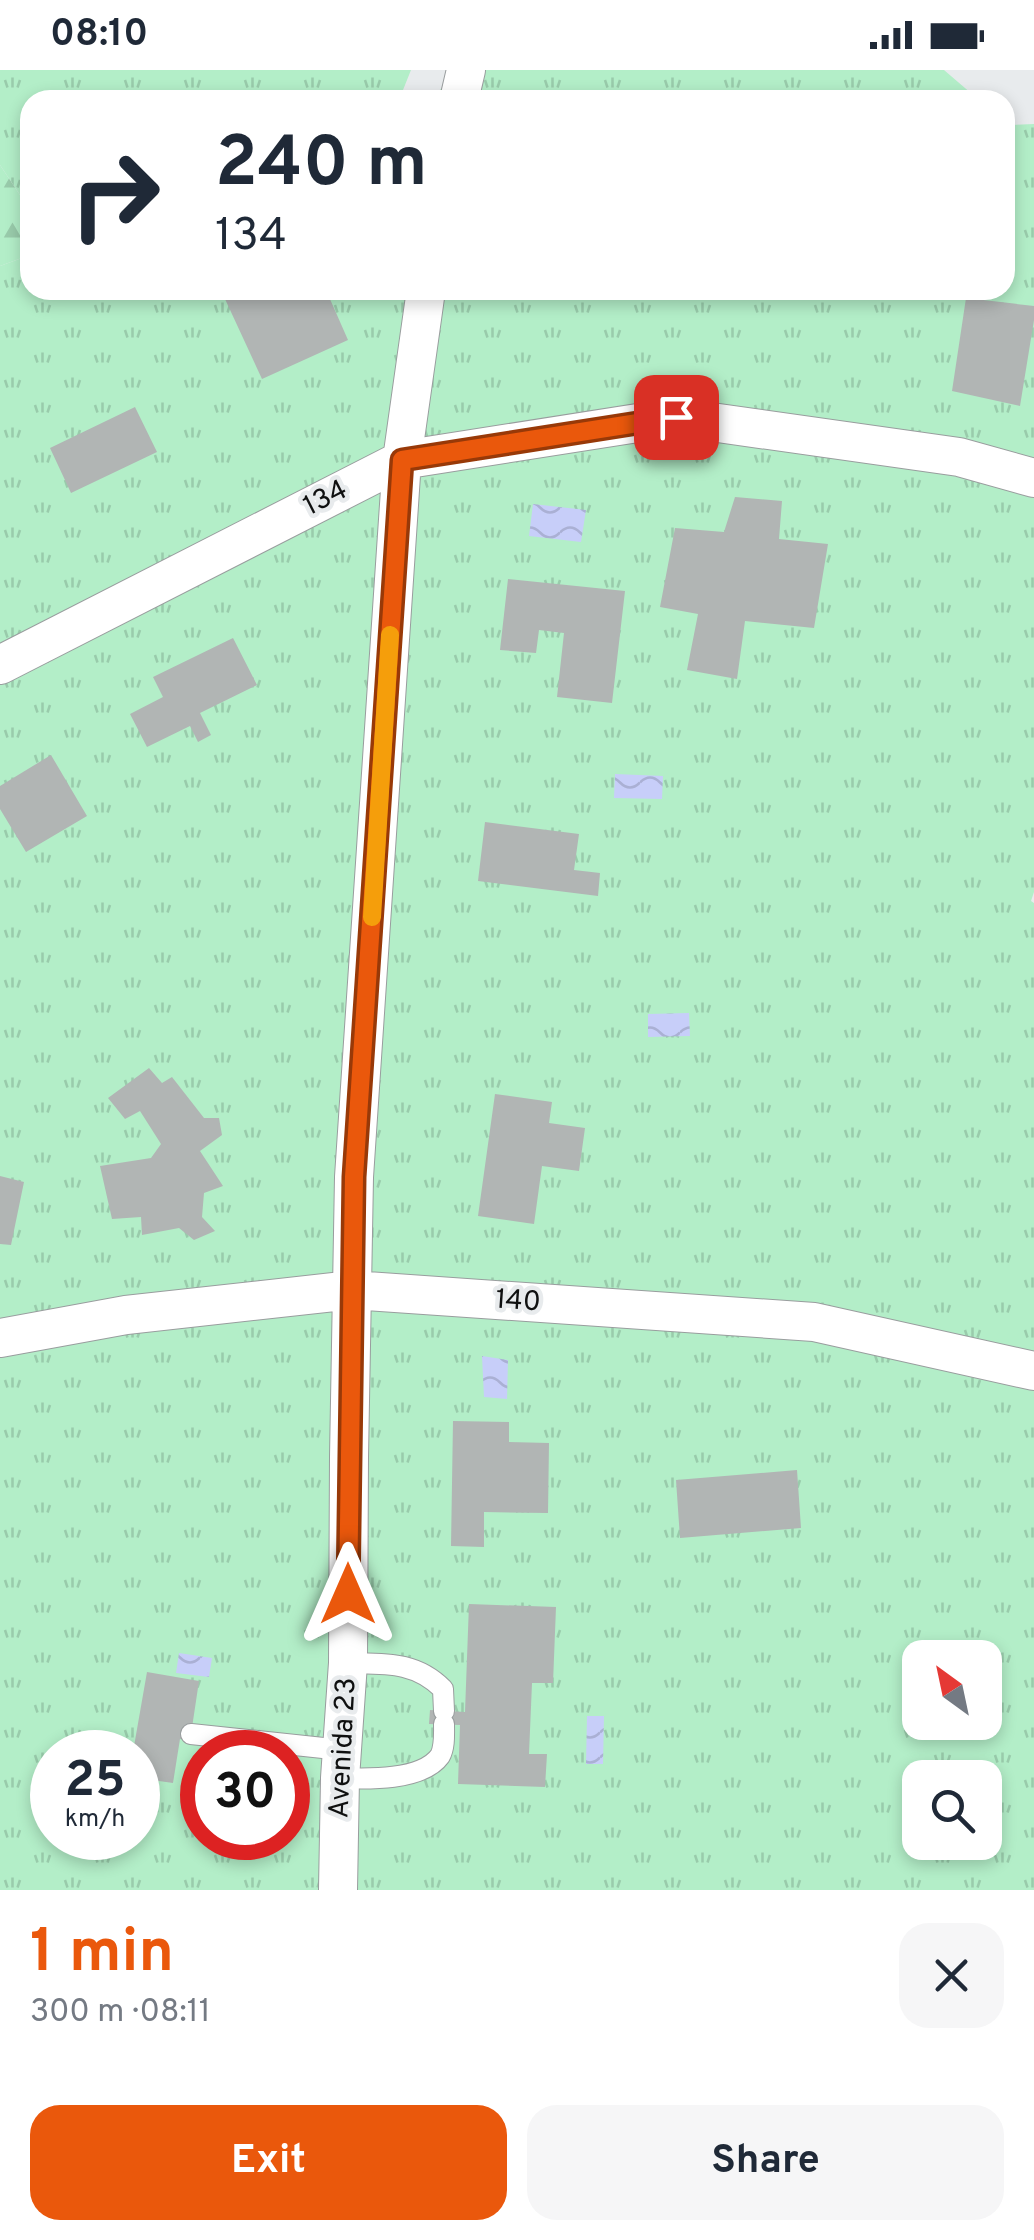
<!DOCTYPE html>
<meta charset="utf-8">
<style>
:root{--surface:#fff;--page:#f6f6f7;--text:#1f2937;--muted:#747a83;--accent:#ea580c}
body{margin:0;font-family:Overpass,sans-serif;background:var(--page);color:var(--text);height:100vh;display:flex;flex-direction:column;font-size:38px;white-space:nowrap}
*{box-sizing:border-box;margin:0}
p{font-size:32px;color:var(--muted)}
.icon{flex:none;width:55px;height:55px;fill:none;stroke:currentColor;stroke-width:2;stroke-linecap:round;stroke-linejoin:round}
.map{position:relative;height:1820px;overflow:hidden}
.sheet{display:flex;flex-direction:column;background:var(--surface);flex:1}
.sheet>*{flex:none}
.top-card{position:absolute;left:20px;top:20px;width:995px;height:210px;border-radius:30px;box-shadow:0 5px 15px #0003;background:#fff;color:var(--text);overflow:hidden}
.needle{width:65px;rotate:327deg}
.fabs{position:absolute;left:902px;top:1570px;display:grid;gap:20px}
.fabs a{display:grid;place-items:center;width:100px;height:100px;border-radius:20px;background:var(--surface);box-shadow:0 5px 15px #0003;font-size:50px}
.speed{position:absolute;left:30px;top:1660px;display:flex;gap:20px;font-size:50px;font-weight:700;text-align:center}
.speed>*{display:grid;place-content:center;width:130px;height:130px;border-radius:50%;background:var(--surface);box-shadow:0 5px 15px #0003;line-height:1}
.speed small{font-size:25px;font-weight:400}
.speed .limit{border:15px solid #d22;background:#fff;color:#111}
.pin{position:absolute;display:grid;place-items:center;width:85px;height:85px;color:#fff;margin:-42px;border-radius:20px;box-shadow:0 5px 15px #0006}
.me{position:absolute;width:110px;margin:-55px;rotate:0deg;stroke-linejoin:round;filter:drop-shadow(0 0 8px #0008)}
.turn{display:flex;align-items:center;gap:35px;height:210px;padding:0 30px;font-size:45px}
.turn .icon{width:130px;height:130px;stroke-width:2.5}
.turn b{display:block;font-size:70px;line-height:85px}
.round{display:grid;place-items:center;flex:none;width:105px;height:105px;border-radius:30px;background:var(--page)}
.head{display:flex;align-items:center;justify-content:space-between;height:170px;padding:0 30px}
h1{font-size:60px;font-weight:700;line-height:75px;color:var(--accent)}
.primary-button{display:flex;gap:20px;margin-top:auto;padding:20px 30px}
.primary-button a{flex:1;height:115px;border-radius:30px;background:var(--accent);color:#fff;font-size:40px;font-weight:700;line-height:115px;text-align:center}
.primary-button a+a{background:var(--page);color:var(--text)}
.status{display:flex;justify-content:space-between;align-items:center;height:70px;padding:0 50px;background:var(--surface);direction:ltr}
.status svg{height:28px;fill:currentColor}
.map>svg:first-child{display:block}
.grass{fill:url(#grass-tufts);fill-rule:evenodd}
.forest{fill:url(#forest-firs)}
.water{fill:url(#water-waves)}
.building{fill:#b1b5b4}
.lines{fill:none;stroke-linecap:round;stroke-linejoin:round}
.service-casing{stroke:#999d9e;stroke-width:22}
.minor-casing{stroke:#999d9e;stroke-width:40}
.path{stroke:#868889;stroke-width:6;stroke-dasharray:8 8;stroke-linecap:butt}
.service{stroke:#fff;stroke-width:20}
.minor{stroke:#fff;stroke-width:38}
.route-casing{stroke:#983908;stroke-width:25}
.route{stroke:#ea580c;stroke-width:18}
.slow{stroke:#f59e0b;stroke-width:18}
.labels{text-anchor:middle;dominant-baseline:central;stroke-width:9;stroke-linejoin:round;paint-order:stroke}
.street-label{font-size:28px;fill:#0f1010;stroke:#e8ebed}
</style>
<div class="status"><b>08:10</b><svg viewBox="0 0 49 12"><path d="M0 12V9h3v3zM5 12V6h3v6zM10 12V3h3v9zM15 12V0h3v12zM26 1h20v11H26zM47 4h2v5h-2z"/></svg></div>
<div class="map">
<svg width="1034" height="1820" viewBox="0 0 1034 1820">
<defs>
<pattern id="grass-tufts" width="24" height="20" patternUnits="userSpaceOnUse" patternTransform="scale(2.5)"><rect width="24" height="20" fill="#b3eec8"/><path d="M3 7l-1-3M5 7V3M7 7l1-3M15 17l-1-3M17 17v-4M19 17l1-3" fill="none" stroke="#99cbab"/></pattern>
<pattern id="forest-firs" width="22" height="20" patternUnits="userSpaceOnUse" patternTransform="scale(2.5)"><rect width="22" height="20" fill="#b3eec8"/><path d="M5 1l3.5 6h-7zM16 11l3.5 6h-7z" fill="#99cbab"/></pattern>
<pattern id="water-waves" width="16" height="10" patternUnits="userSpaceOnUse" patternTransform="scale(2.5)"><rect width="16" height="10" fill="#c7cef9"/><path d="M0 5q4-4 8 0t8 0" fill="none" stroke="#aab0d4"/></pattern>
</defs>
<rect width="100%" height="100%" fill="#e8ebed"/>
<path class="grass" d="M0,0H411L399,30H30V140L0,95Z
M467,0H944L979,30H426Z
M1005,52L1009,55L1034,54V822L1031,831L1034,833V1820H0V196L30,185V220H1005ZM920,1588H985V1652H920ZM52,1682H138V1768H52ZM202,1682H288V1768H202ZM920,1708H985V1772H920Z"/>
<path class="forest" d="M0,95L30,140V185L0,196Z"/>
<path class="water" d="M533,434L586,440L581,472L529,466Z
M615,704L663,706L662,729L614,728Z
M689,943L690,966L648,967V944Z
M482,1286L508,1290L507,1329L484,1327Z
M179,1583L212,1588L209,1607L176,1603Z
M587,1646H604L603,1694H586Z"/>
<path class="building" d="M245,220H326L348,270L262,309L225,229Z
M966,228L1034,236V250L1020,336L952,321Z
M135,337L157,382L71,423L50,378Z
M735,427L782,431L779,469L828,474L814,558L745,551L737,609L687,600L698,544L660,537L675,458L724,462Z
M508,509L625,521L612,633L557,627L564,563L539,560L536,583L500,580Z
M233,568L257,615L200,643L211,665L198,672L190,656L147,677L130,644L163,627L153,607Z
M51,685L87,746L26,782L0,739V716Z
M485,752L579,764L574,800L600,803L598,826L478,811Z
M149,998L162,1013L172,1007L204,1048H219L222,1065L200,1081L223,1116L204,1123L202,1147L215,1161L194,1170L179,1158L142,1165L141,1147L112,1149L100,1096L151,1088L161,1074L140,1041L125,1049L108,1028Z
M495,1024L552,1032L549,1053L585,1058L579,1101L542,1096L534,1154L478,1146Z
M0,1106L24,1112L11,1175L0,1174Z
M453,1351L509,1352V1372L549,1373L548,1443L484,1442V1477L451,1476Z
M797,1400L801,1458L680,1468L676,1410Z
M469,1534L556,1537L553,1613H532L529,1684H547L545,1717L458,1714L460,1655L429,1654L430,1640L465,1642Z
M147,1602L199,1611L190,1671L180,1669L173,1713L138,1708V1682H133Z"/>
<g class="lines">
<g class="service-casing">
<path id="service" d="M348,1593C385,1594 415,1591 443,1619L444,1641
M191,1664L342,1680
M340,1708C367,1709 422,1711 440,1686C445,1677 444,1664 444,1654"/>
</g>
<g class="minor-casing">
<path id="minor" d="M459,30L466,0
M0,595L402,390L676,347L959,387L1034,408
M0,1268L126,1245L352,1220L814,1252L1034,1301
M338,1820L340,1708L348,1593L349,1387L354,1107L402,390L426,220"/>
</g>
<path class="path" d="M288,1715L309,1716"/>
<use href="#service" class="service"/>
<use href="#minor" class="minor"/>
</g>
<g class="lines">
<g class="route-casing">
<path id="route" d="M348,1524L354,1107L402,390L676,347"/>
</g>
<use href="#route" class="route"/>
<path class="slow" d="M372,847L390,565"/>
</g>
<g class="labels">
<g class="street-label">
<text transform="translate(326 429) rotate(-27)">134</text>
<text transform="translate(518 1232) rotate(4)">140</text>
<text transform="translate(344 1678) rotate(-87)">Avenida 23</text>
</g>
</g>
</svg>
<div class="fabs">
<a><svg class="needle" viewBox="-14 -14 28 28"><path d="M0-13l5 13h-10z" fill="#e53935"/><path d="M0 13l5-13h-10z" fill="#747a83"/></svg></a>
<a><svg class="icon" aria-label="search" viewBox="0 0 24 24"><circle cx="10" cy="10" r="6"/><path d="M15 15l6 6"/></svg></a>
</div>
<div class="speed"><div>25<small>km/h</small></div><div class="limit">30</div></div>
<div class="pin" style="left:676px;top:347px;background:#d93025"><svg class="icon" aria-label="arrive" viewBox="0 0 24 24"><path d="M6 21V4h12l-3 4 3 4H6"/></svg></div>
<svg class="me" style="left:348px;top:1524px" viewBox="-20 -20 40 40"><path d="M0-17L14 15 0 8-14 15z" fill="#ea580c" stroke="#fff" stroke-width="4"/></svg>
<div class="top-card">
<div class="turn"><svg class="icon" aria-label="right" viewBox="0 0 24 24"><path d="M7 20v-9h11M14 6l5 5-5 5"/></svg><div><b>240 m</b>134</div></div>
</div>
</div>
<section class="sheet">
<div class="head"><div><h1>1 min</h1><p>300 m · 08:11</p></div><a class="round"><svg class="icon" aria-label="close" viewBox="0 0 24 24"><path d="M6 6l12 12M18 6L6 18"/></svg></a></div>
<div class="primary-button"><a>Exit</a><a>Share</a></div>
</section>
